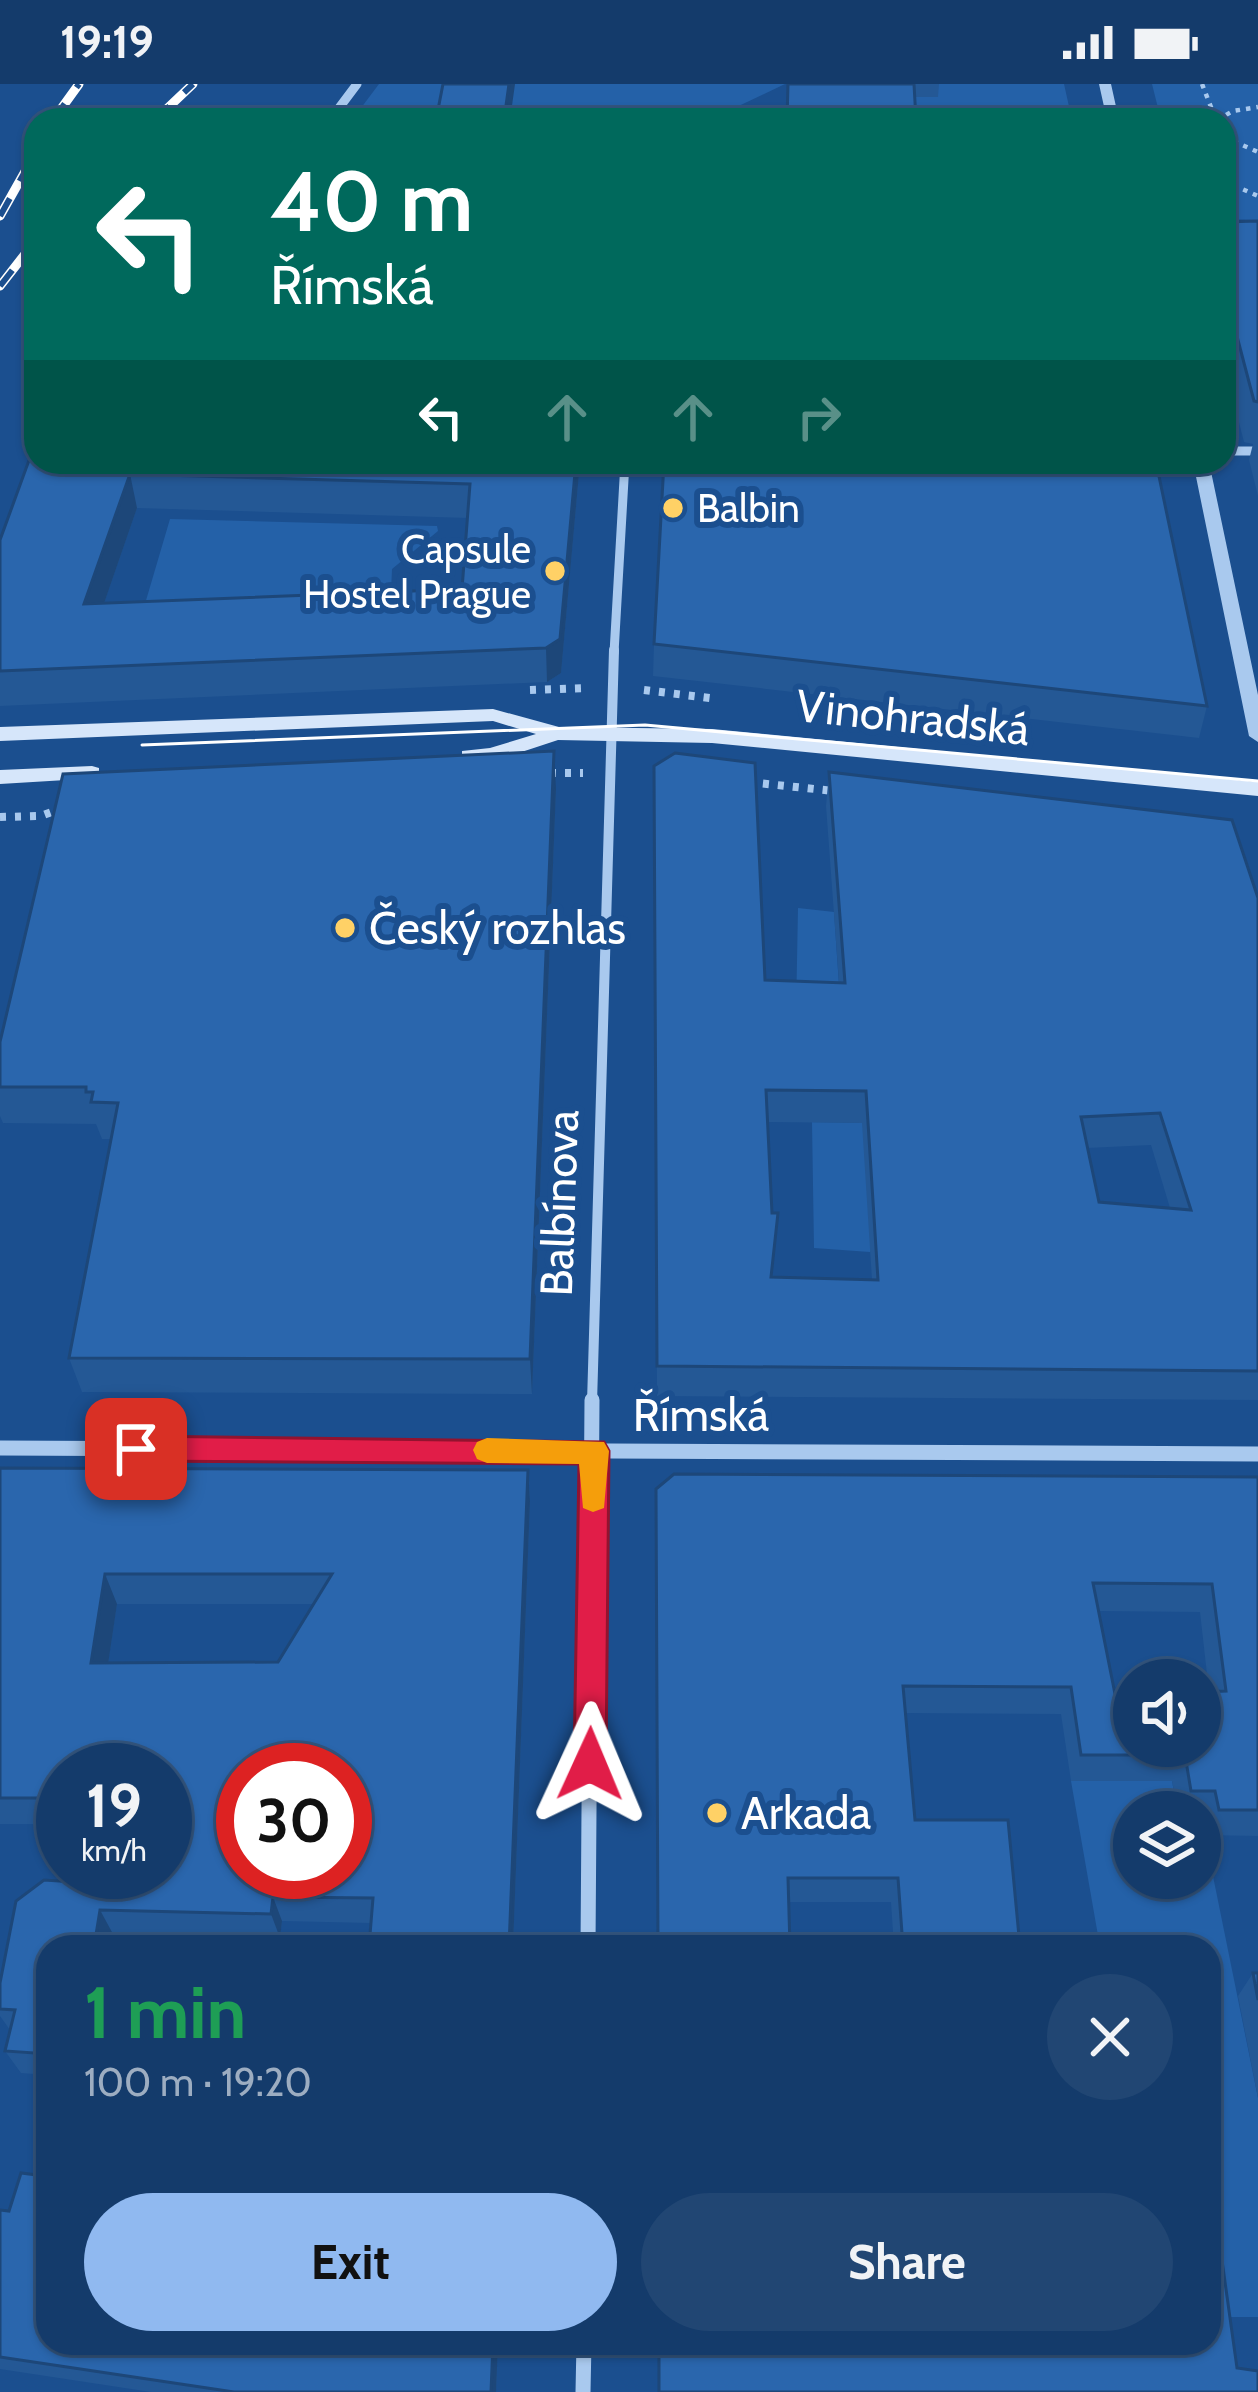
<!DOCTYPE html>
<meta charset="utf-8">
<style>
:root{--surface:#143b6b;--page:#214673;--text:#f1f3f6;--muted:#9dadc1;--line:#33557e;--accent:#90b9f0}
body{margin:0;font-family:Cabin,sans-serif;background:var(--page);color:var(--text);height:100vh;display:flex;flex-direction:column;font-size:45px;white-space:nowrap}
*{box-sizing:border-box;margin:0}
p{font-size:39px;color:var(--muted)}
.icon{flex:none;width:66px;height:66px;fill:none;stroke:currentColor;stroke-width:2;stroke-linecap:round;stroke-linejoin:round}
.map{position:relative;flex:1;overflow:hidden}
.details{position:absolute;left:36px;top:1851px;width:1185px;height:420px;display:flex;flex-direction:column;background:var(--surface);border-radius:36px;box-shadow:0 3px 9px #0004,0 0 0 3px var(--line)}
.details>*{flex:none}
.top-card{position:absolute;left:24px;top:24px;width:1212px;height:366px;border-radius:36px;box-shadow:0 3px 9px #0004,0 0 0 3px var(--line);background:#00695c;color:#fff;overflow:hidden}
.fabs{position:absolute;left:1113px;top:1575px;display:grid;gap:24px}
.fabs a{display:grid;place-items:center;width:108px;height:108px;border-radius:50%;background:var(--surface);box-shadow:0 3px 9px #0004,0 0 0 3px var(--line);font-size:60px}
.speed{position:absolute;left:36px;top:1659px;display:flex;gap:24px;font-size:60px;font-weight:700;text-align:center}
.speed>*{display:grid;place-content:center;width:156px;height:156px;border-radius:50%;background:var(--surface);box-shadow:0 3px 9px #0004,0 0 0 3px var(--line);line-height:1}
.speed small{font-size:30px;font-weight:400}
.speed .limit{border:18px solid #d22;background:#fff;color:#111}
.pin{position:absolute;display:grid;place-items:center;width:102px;height:102px;color:#fff;margin:-51px;border-radius:24px;box-shadow:0 6px 18px #0006}
.me{position:absolute;width:132px;margin:-66px;rotate:1deg;stroke-linejoin:round;filter:drop-shadow(0 0 9px #0008)}
.turn{display:flex;align-items:center;gap:42px;height:252px;padding:0 48px;font-size:54px}
.turn .icon{width:156px;height:156px;stroke-width:2.5}
.turn b{display:block;font-size:84px;line-height:102px}
.lanes{display:flex;align-items:center;height:114px;padding:0 48px;background:#0003;justify-content:center;gap:60px;direction:ltr}
.lanes .off{opacity:.35}
.round{display:grid;place-items:center;flex:none;width:126px;height:126px;border-radius:63px;background:var(--page)}
.summary{display:flex;align-items:center;justify-content:space-between;height:204px;padding:0 48px}
h1{font-size:72px;font-weight:700;line-height:90px;color:#1e9e55}
.action{display:flex;gap:24px;margin-top:auto;padding:24px 48px}
.action a{flex:1;height:138px;border-radius:72px;background:var(--accent);color:#111;font-size:48px;font-weight:700;line-height:138px;text-align:center}
.action a+a{background:var(--page);color:var(--text)}
.status{display:flex;justify-content:space-between;align-items:center;height:84px;padding:0 60px;background:var(--surface);direction:ltr}
.status svg{height:33px;fill:currentColor}
.map>svg:first-child{display:block}
.green{fill:#2461a8}
.lines{fill:none;stroke-linecap:round;stroke-linejoin:round}
.path-far1{stroke:#a9c9ee;stroke-width:4.5;stroke-dasharray:4.5 6;stroke-linecap:butt}
.path{stroke:#a9c9ee;stroke-width:8;stroke-dasharray:6 9;stroke-linecap:butt}
.minor-far2{stroke:#a9c9ee;stroke-width:9}
.minor-far1{stroke:#a9c9ee;stroke-width:10}
.minor{stroke:#a9c9ee;stroke-width:15}
.tertiary{fill:#a9c9ee;fill-rule:evenodd}
.secondary{fill:#d6e6fa;fill-rule:evenodd}
.tram{stroke:#fff;stroke-width:3}
.rail-casing{stroke:#fff;stroke-width:9}
.rail{stroke:#1b4f8f;stroke-width:6;stroke-dasharray:20;stroke-linecap:butt}
.wall{fill:#245895;fill-rule:evenodd}
.shaded-wall{fill:#1d4779}
.building{fill:#2a66ad;stroke:#1d4779;stroke-width:3;fill-rule:evenodd}
.route{fill:#e11d48;stroke:#92132f;stroke-width:3}
.slow{fill:#f59e0b}
.poi-dot{fill:#ffd166;stroke:#1b4f8f;stroke-width:4.5}
.labels{text-anchor:middle;dominant-baseline:central;stroke-width:12;stroke-linejoin:round;paint-order:stroke}
.far-poi-label{font-size:39px;fill:#fff;stroke:#1b4f8f;text-anchor:start}
.street-label{font-size:45px;fill:#fff;stroke:#1b4f8f}
.poi-label{font-size:45px;fill:#fff;stroke:#1b4f8f;text-anchor:start}
</style>
<div class="status"><b>19:19</b><svg viewBox="0 0 49 12"><path d="M0 12V9h3v3zM5 12V6h3v6zM10 12V3h3v9zM15 12V0h3v12zM26 1h20v11H26zM47 4h2v5h-2z"/></svg></div>
<div class="map">
<svg width="1258" height="2308" viewBox="0 0 1258 2308">
<rect width="100%" height="100%" fill="#1b4f8f"/>
<path class="green" d="M379,0H785L709,36H352Z
M901,0H1064L1072,36H913Z
M1152,0H1258V136L1224,135V36H1161Z
M170,435L437,442L438,447L392,485L390,532L142,530Z
M798,824L834,828L841,931L796,930Z
M812,1038L981,1041L870,1168L814,1164Z
M1071,1697H1172L1178,1728H1134V1794H1200L1201,1733L1258,2014V2233H1215L1209,2200V1863H1100Z"/>
<g class="lines">
<path class="path-far1" d="M1202,0L1216,36
M1217,36L1233,27L1258,23
M1224,53L1258,68
M1224,97L1258,112"/>
<path class="path" d="M530,606L587,604
M644,606L718,615
M550,689H583
M748,698L834,707
M0,733L41,732L57,726"/>
<path class="minor-far2" d="M330,36L357,0
M1224,367H1258
M614,569L625,378"/>
<path class="minor-far1" d="M592,1319L614,566"/>
<path class="minor" d="M0,1364L1258,1370
M588,1863L592,1316
M583,2308L584,2259"/>
<path class="tertiary" d="M1099,0H1111L1119,36H1107Z
M1193,378H1209L1258,611V658L1249,652Z"/>
<path class="secondary" d="M493,625L559,643L712,645L1258,698V712L712,659L558,656L491,678L462,677V667L490,664L536,650L493,637L0,657V643Z
M92,682L99,684V694L0,700V686Z"/>
<path class="tram" d="M142,661L645,641L1258,697"/>
<g class="rail-casing">
<path id="rail" d="M53,36L79,0
M155,36L193,0
M0,132L36,68
M0,202L36,156"/>
</g>
<use href="#rail" class="rail"/>
</g>
<path class="wall" d="M787,0H939L938,13H915L916,36H786Z
M1258,137V412L1249,376L1253,360L1244,358L1224,279V138Z
M36,378H580L561,589L547,598L0,622V456ZM137,424L468,434L462,505L104,519Z
M654,560L1207,622L1199,654L653,592Z
M654,682L765,896L839,898L826,722L829,688L1258,814V1316L657,1312ZM768,1038L862,1039L872,1196L771,1193ZM1151,1061L1170,1124L1099,1118L1087,1064Z
M556,705L532,1310L82,1308L69,1274L111,1055H102L96,1040L3,1039L0,1032V958Z
M0,1384L528,1386L530,1417L513,1863H369L371,1839L282,1837L280,1854L113,1850L48,1863V1991L21,1989L5,1967L10,1946L0,1932V1899L104,1800L165,1686H63V1740H0ZM117,1520H313L278,1578L108,1579Z
M1258,1393V1752L1205,1751L1200,1728H1178L1172,1697H1071L1061,1630L906,1629L915,1736L1020,1863H894L891,1818H789L656,1405ZM1098,1527L1200,1528L1209,1608L1115,1610Z
M1253,1889H1258V2014L1238,1912Z
M0,2126L498,2259L496,2308H151L0,2285Z"/>
<path class="shaded-wall" d="M509,0H515L510,36H504Z
M576,378H580L561,589L547,598L546,564Z
M130,390L137,424L92,554L84,520Z
M554,667L556,705L532,1310L530,1275Z
M528,1386L530,1417L513,1863H509Z
M105,1490L117,1520L104,1607L91,1579Z
M273,1813L282,1837L280,1854L271,1830Z
M100,1826L113,1850L111,1863H94Z
M493,2259H498L496,2308H491Z"/>
<path class="building" d="M443,0H509L504,36H436Z
M788,0H914L916,36H787Z
M1258,137V318L1254,317L1224,203V138Z
M36,357V378H576L560,555L546,564L0,587V456ZM130,390L470,400L462,505L84,520Z
M664,378H1156L1207,622L654,560Z
M554,667L530,1275L69,1274L118,1019L91,1018L93,1008H86V1003H0V958L63,690Z
M675,669L755,679L765,896L845,899L829,688L1232,736L1258,814V1287L657,1282L654,682ZM766,1006L866,1007L878,1196L771,1193L778,1129H772ZM1160,1029L1191,1126L1099,1118L1081,1033Z
M0,1384L528,1386L509,1863H369L373,1814L273,1813L271,1830L100,1826L94,1863H48V1970L5,1967L15,1926L0,1925V1899L16,1817L44,1796L104,1800L105,1788H165V1686H63V1714H0ZM105,1490H332L278,1578L91,1579ZM243,1686H345V1788H243Z
M674,1390L1258,1393V1726H1219L1215,1707H1191L1185,1671H1081L1071,1603L903,1602L915,1736H1008L1020,1863H903L898,1794H788L790,1863H658L656,1405ZM1093,1499L1212,1500L1226,1607L1200,1608V1662H1134V1610H1115Z
M1253,1889H1258V1916Z
M48,2079V2259H493L491,2308H234L0,2273V2126L9,2127L21,2089L45,2092Z
M1209,2155H1219L1237,2284L1258,2287V2308H659V2259H1209Z"/>
<path class="route" d="M136,1352L604,1358L609,1367L606,1680L601,1691L590,1695L579,1691L574,1680L579,1380L136,1377L126,1374L121,1365L126,1356Z"/>
<path class="slow" d="M487,1354L604,1358L609,1367L604,1424L593,1428L583,1424L579,1380L487,1379L477,1375L473,1366L477,1358Z"/>
<g class="poi-dot">
<circle cx="673" cy="424" r="12"/>
<circle cx="555" cy="487" r="12"/>
<circle cx="345" cy="844" r="12"/>
<circle cx="717" cy="1729" r="12"/>
</g>
<g class="labels">
<g class="far-poi-label">
<text x="697" y="424">Balbin</text>
<text x="531" y="465" text-anchor="end">Capsule<tspan x="531" dy="45">Hostel Prague</tspan></text>
</g>
<g class="street-label">
<text transform="translate(913 633) rotate(6)">Vinohradská</text>
<text transform="translate(559 1119) rotate(-88)">Balbínova</text>
<text x="701" y="1331">Římská</text>
</g>
<g class="poi-label">
<text x="369" y="844">Český rozhlas</text>
<text x="741" y="1729">Arkada</text>
</g>
</g>
</svg>
<div class="fabs">
<a><svg class="icon" aria-label="sound" viewBox="0 0 24 24"><path d="M4 9h4l5-4v14l-5-4H4zM17 9q2 3 0 6"/></svg></a>
<a><svg class="icon" aria-label="layers" viewBox="0 0 24 24"><path d="M12 4l9 5-9 5-9-5zM3 14l9 5 9-5"/></svg></a>
</div>
<div class="speed"><div>19<small>km/h</small></div><div class="limit">30</div></div>
<div class="pin" style="left:136px;top:1365px;background:#d93025"><svg class="icon" aria-label="arrive" viewBox="0 0 24 24"><path d="M6 21V4h12l-3 4 3 4H6"/></svg></div>
<svg class="me" style="left:590px;top:1680px" viewBox="-20 -20 40 40"><path d="M0-17L14 15 0 8-14 15z" fill="#e11d48" stroke="#fff" stroke-width="4"/></svg>
<div class="top-card">
<div class="turn"><svg class="icon" aria-label="left" viewBox="0 0 24 24"><path d="M17 20v-9H6M10 6l-5 5 5 5"/></svg><div><b>40 m</b>Římská</div></div>
<div class="lanes"><svg class="icon" aria-label="left" viewBox="0 0 24 24"><path d="M17 20v-9H6M10 6l-5 5 5 5"/></svg><svg class="icon off" aria-label="ahead" viewBox="0 0 24 24"><path d="M12 20V5M6 11l6-6 6 6"/></svg><svg class="icon off" aria-label="ahead" viewBox="0 0 24 24"><path d="M12 20V5M6 11l6-6 6 6"/></svg><svg class="icon off" aria-label="right" viewBox="0 0 24 24"><path d="M7 20v-9h11M14 6l5 5-5 5"/></svg></div>
</div>
<section class="details">
<div class="summary"><div><h1>1 min</h1><p>100 m · 19:20</p></div><a class="round"><svg class="icon" aria-label="close" viewBox="0 0 24 24"><path d="M6 6l12 12M18 6L6 18"/></svg></a></div>
<div class="action"><a>Exit</a><a>Share</a></div>
</section>
</div>
